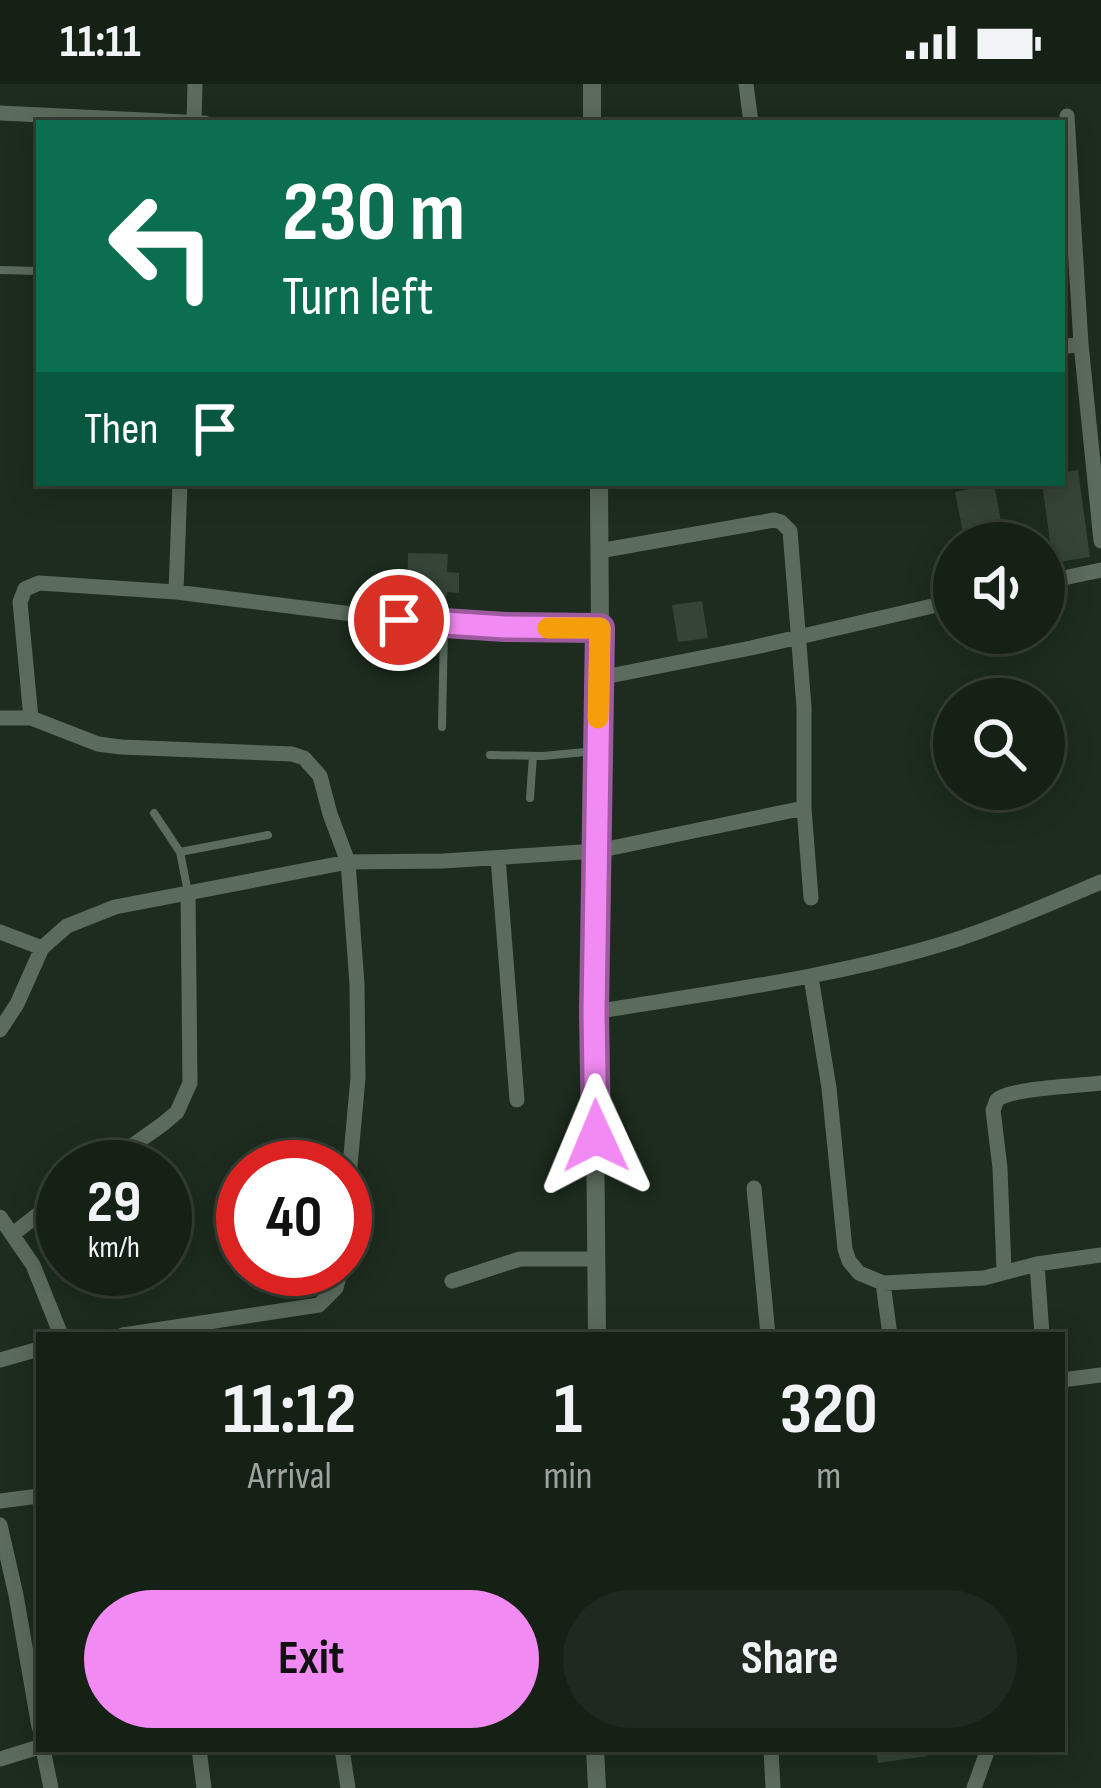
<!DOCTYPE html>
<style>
:root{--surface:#162116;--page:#1f291f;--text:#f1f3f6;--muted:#9ea3a1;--line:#353e35;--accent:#f28af3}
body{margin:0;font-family:"Sofia Sans Condensed",sans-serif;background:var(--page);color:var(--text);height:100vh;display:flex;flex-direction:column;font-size:45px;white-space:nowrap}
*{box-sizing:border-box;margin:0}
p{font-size:39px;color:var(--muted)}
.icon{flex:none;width:66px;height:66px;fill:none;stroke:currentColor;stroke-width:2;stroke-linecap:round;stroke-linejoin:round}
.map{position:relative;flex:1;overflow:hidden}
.side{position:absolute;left:36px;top:1248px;width:1029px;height:420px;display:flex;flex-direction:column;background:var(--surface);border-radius:0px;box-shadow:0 6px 30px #0003,0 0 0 3px var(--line)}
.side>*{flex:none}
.top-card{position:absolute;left:36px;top:36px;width:1029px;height:366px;border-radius:0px;box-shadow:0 6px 30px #0003,0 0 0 3px var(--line);background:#0b6e4f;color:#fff;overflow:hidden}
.fabs{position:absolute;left:933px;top:438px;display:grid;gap:24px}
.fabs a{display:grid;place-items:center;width:132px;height:132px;border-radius:50%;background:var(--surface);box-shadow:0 6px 30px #0003,0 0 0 3px var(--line);font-size:60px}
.speed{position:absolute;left:36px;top:1056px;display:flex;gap:24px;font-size:60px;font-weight:700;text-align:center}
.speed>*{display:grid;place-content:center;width:156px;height:156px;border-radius:50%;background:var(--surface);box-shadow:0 6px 30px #0003,0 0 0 3px var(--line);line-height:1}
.speed small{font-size:30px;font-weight:400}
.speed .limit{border:18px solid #d22;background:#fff;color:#111}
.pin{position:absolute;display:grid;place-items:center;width:102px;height:102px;color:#fff;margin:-51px;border:6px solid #fff;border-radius:50%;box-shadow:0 3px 12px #0007}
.me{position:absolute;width:132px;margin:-66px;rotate:359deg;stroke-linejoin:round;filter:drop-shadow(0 0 9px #0008)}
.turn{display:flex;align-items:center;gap:42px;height:252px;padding:0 48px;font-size:54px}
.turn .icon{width:156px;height:156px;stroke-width:2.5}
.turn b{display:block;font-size:84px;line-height:102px}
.then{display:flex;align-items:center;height:114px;padding:0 48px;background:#0003;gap:24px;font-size:45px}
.eta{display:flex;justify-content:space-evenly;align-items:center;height:204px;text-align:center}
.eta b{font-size:72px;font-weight:700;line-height:84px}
.primary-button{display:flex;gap:24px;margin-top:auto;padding:24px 48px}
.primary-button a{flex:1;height:138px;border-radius:72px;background:var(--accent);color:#111;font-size:48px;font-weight:700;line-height:138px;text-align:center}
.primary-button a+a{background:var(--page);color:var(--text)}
.status{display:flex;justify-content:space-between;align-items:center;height:84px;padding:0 60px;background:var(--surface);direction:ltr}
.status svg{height:33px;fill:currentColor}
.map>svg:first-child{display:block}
.building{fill:#354436}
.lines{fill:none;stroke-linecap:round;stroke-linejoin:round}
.service{stroke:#5b6b5c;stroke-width:8}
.minor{stroke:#5b6b5c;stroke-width:15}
.tertiary{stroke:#5b6b5c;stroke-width:18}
.route-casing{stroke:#9d5a9e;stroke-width:30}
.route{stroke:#f28af3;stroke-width:21}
.slow{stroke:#f59e0b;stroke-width:21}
</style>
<div class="status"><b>11:11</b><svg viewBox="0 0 49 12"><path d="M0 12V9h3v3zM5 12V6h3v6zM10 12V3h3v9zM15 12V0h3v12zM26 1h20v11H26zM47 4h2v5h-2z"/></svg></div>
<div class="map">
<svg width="1101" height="1704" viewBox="0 0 1101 1704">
<rect width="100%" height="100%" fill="#1d2c1e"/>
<path class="building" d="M1078,386L1090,473L1053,479L1042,399H1062V389Z
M994,400L1005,459H965L955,408Z
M408,469L448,470L447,488L459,489V509L447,508L446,523L407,522Z
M702,517L708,554L678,558L672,521Z
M876,1665H926L927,1672L878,1679Z"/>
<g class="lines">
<path class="service" d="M0,186L39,187
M442,643L444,542
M490,671L543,672L596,667
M530,714L533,672
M154,729L180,768L188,808
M180,768L268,751"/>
<path class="minor" d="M746,0L751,39
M0,29L205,39
M1067,32L1081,260L1101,457
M194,39L195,0
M1062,263L1081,260
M1044,498L1101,486
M176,508L180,399
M599,594L751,564L954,517
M0,634H31L98,660L121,663L292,670L304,674L320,692L330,730L348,778L357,900L358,994L345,1136
M31,634L20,518L25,505L39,499L176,508L425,539L505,543L600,544
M804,724L811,814
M498,774L517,1016
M0,848L42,864
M811,893L829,1004L845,1165L849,1177L859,1189L883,1199L984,1194L1037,1180L1101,1171
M594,928C715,908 838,893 955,856C1005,840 1053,818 1101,798
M0,946L17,920L42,864L67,842L115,823L348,778L443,777L597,767L804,724V623L790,447L781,438L774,436L599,467
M102,1083L163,1040L177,1028L190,999L188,808
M754,1104L768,1251
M0,1133L33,1181L61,1251
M13,1150L63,1111
M1037,1180L1042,1251
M1004,1187L1000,1084L993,1026C995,1023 995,1019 997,1016C1009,1004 1081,1002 1101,999
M452,1197L520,1175H597
M883,1199L890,1251
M123,1251L319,1221L336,1204L341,1185
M0,1276L39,1265
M1062,1296L1101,1291
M0,1417L39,1412
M0,1441L16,1511L39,1643
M43,1665L51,1704
M199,1665L204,1704
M342,1665L348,1704
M771,1665L773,1704
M0,1675L39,1663
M974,1704L988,1665"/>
<path class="tertiary" d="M592,0V39
M597,1251L594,928L600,544L599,399
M595,1665L597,1704"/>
</g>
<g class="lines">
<g class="route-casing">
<path id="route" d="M399,536L505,543L600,544L594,928L596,1052"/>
</g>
<use href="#route" class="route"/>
<path class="slow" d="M548,544H600L598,634"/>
</g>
</svg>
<div class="fabs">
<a><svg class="icon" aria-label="sound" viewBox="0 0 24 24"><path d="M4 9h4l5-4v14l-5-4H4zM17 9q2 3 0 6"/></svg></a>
<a><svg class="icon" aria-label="search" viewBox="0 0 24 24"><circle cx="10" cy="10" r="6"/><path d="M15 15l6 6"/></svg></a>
</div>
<div class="speed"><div>29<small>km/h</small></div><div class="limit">40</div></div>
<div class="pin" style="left:399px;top:536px;background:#d93025"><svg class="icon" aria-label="arrive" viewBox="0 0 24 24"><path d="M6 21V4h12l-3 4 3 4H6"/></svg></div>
<svg class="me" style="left:596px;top:1052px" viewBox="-20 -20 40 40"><path d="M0-17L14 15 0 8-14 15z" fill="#f28af3" stroke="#fff" stroke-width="4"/></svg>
<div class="top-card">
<div class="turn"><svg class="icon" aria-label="left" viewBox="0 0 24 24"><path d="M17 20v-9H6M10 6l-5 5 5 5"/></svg><div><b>230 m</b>Turn left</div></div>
<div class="then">Then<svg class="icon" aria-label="arrive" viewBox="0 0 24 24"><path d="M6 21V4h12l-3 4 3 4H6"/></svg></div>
</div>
<section class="side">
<div class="eta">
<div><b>11:12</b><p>Arrival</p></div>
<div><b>1</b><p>min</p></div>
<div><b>320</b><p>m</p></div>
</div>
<div class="primary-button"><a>Exit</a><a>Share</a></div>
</section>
</div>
